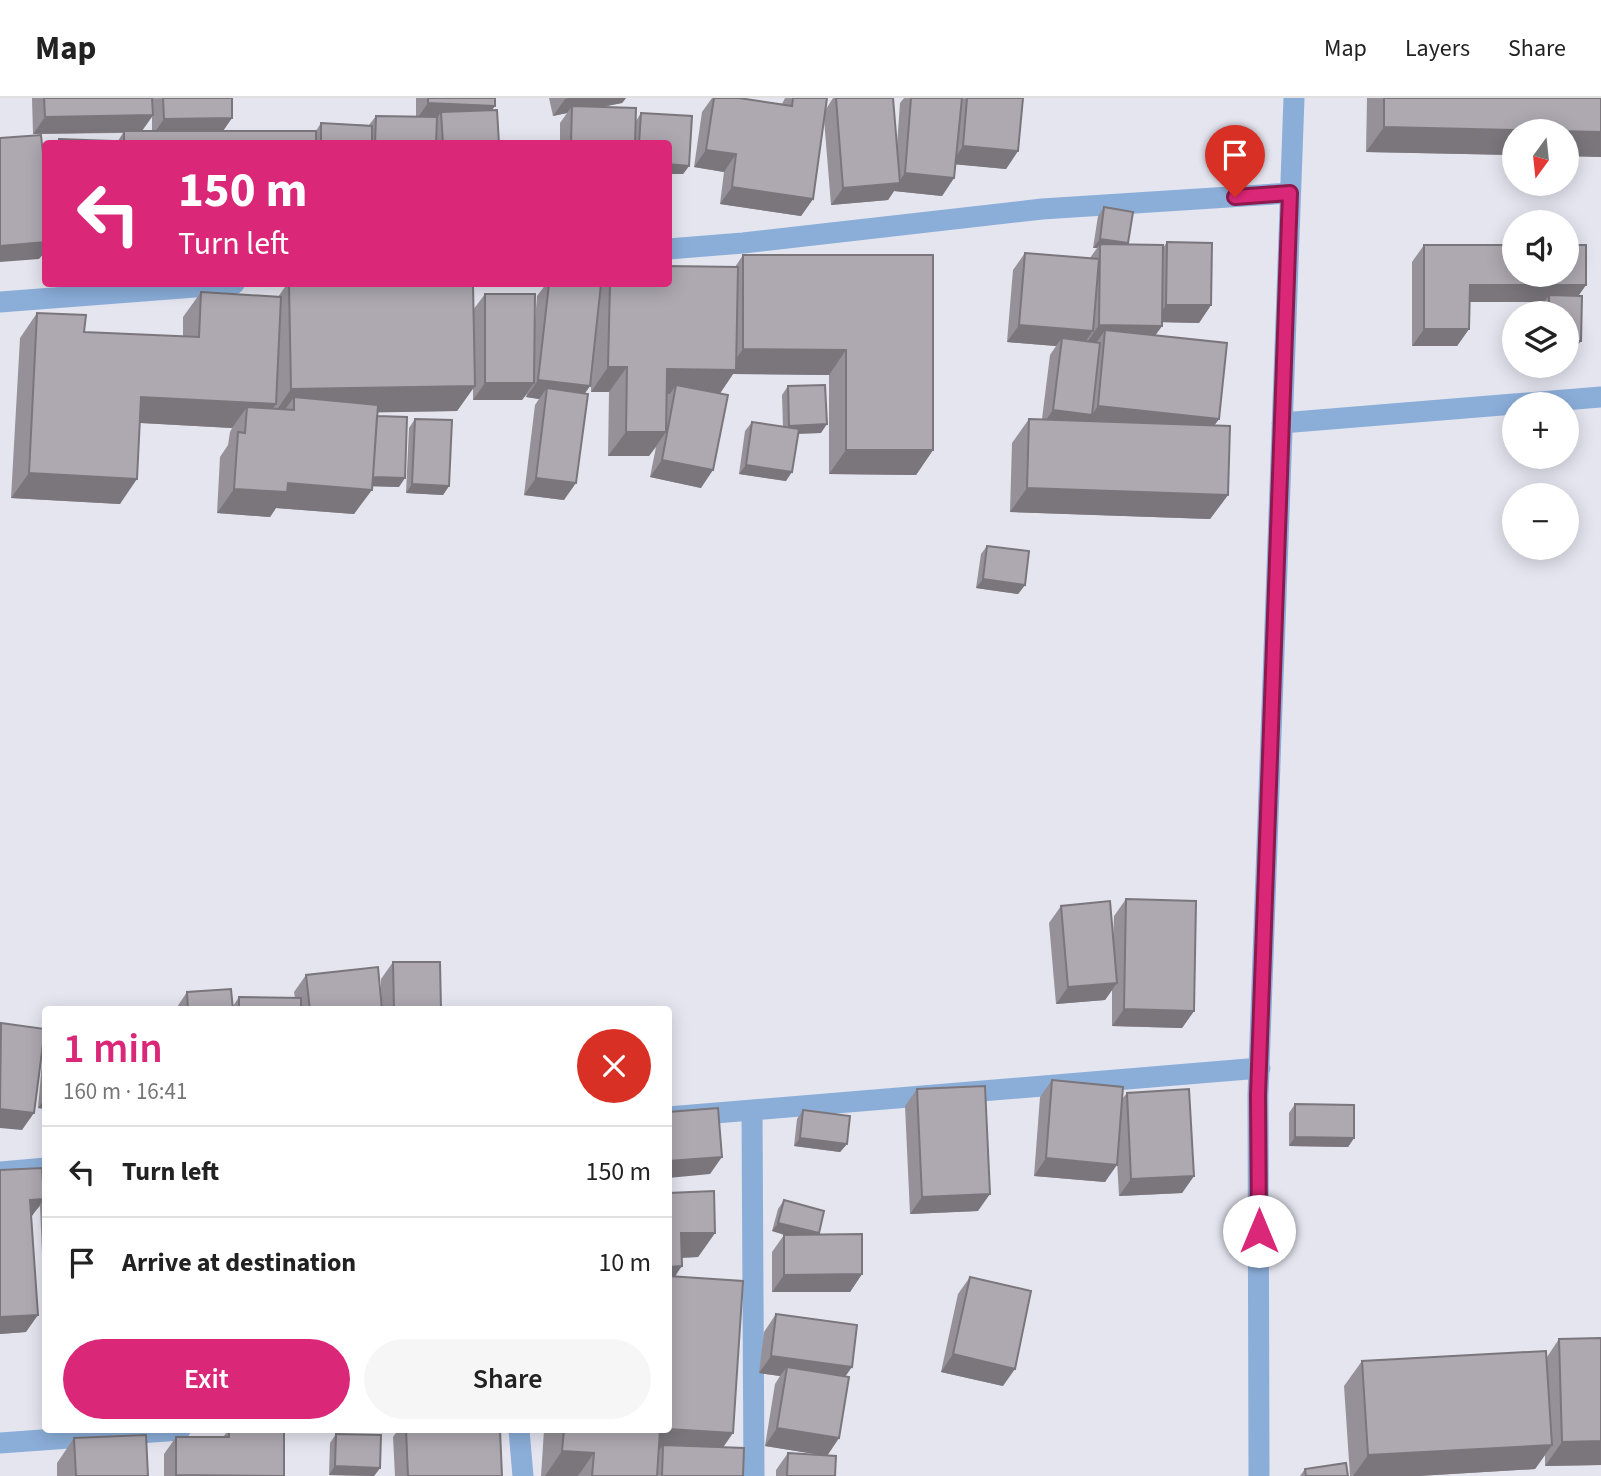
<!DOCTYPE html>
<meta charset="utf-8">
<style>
:root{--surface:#fff;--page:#f6f6f6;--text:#222;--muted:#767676;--line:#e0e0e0;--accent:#db2777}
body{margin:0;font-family:"Source Sans 3",sans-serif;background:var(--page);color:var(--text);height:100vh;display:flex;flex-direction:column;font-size:26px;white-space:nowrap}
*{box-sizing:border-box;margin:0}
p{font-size:23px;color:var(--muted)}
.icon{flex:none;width:38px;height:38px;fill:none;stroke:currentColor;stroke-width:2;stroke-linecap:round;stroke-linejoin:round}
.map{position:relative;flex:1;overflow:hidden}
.drawer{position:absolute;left:42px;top:908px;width:630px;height:427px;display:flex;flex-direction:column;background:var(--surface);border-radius:7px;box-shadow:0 4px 18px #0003}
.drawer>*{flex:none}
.hud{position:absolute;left:42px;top:42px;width:630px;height:147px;border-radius:7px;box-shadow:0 4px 18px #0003;background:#db2777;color:#fff;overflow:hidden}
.needle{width:46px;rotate:195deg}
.fabs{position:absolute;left:1502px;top:21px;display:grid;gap:14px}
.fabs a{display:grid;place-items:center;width:77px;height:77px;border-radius:50%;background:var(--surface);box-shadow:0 4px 18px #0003;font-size:35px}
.pin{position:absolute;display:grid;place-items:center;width:60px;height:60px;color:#fff;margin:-72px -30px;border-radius:50% 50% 50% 0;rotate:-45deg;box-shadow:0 0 7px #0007}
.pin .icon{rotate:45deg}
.me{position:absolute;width:77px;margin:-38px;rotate:0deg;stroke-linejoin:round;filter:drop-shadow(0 0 5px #0008)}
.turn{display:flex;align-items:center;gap:24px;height:147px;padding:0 21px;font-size:32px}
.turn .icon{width:91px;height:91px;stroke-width:2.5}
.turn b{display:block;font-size:49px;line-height:60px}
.round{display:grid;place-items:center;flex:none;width:74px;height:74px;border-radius:37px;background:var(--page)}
.overview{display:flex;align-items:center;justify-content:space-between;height:119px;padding:0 21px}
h1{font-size:42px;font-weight:600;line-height:52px;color:var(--accent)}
.button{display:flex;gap:14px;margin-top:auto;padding:14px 21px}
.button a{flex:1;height:80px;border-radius:42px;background:var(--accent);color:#fff;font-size:28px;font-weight:600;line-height:80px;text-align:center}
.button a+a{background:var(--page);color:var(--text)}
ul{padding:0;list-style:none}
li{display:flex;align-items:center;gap:21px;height:91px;padding:0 21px;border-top:2px solid var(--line)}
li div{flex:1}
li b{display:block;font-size:26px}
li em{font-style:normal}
header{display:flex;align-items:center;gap:42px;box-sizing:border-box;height:98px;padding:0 35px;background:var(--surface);border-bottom:2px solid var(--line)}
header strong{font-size:33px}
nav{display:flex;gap:38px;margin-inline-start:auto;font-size:24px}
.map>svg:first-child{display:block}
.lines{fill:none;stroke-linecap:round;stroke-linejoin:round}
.minor{stroke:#8baed9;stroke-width:21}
.wall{fill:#969198;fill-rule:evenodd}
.shaded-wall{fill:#7a767c}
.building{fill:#aea9b1;stroke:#7a767c;stroke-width:2}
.route-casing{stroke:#8e194d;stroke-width:18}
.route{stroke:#db2777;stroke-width:12}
</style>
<header>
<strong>Map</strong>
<nav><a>Map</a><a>Layers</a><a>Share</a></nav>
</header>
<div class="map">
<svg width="1601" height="1378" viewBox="0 0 1601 1378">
<rect width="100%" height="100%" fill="#e4e5ef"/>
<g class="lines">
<path class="minor" d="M668,151L743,145L1042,111L1290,95
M0,204L234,186
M1515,306L1601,299
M1282,325L1514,306
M752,1012L754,1378
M668,1019L1260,970
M0,1074L46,1070
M519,1332L523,1378
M0,1345L180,1332
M1259,1378L1258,997L1294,0"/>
</g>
<path class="wall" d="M32,0H232V20L223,33H316L321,25L369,27L376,18L416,19V0H495L492,12L499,46H116L123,35L33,36ZM152,19V33H142Z
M549,0H626L622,5L603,9L636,10V23L641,15L692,18L689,68L683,76H668V46H560V25L567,15L553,18Z
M712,0H739L782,6L785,0H827L826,11L833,0H893L897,47L900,5L904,0H1023L1018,53L1006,71L956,66L954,80L942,98L894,93L888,102L831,107L824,21L813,101L801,118L720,106L724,74L694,69L702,14Z
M1367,0H1601V59L1566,58L1514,33V57L1366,54Z
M1104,109L1127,147L1163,150L1167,144L1211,207L1199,225L1162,224V228L1155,237L1219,321L1214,327L1228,397L1210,421L1010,414L1012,345L1029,321H1042L1050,257L1056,248L1007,244L1013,172L1025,155L1090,160L1097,150H1093L1098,118Z
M1424,147L1586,187L1578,198L1581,243L1574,251L1566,215H1543V205L1544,204H1470L1469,231L1457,248H1412V164Z
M743,157H933V352L916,377L829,376V277L733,276L720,295L701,390L650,379L656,349L649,358H608L609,294H591V279L590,288L585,295L564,402L524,397L535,307L539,301L526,299L527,296L522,302H473V290L457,313L378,314L377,318L399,389L372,388L354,416L276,410L270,419L217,415L220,359L228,347L230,334L232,330L140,325L120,406L11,400L20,240L37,215L84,234L183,238V219L201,194L278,199L287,186H473V212L485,196L535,224L537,198L546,186H668L735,169Z
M788,288L821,335L798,336L786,383L739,376L745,333L752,324L783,329L782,297Z
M415,321L449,388L443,397L406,395L409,330Z
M987,448L1025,487L1018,496L976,490L981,456Z
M1126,801L1194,913L1182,930L1112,928V892L1105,902L1056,906L1049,825L1061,808L1113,841L1114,818Z
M393,864L441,912H175L187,894L233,908L239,899L295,900L294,894L306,877L381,900V881Z
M46,950V1011L38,1010L43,953Z
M1052,982L1122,1001L1127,995L1194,1078L1182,1095L1119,1098L1117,1063L1105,1084L1034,1078L1040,999Z
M917,991L978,1113L910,1116L905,1008Z
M1295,1006L1354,1040L1348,1049L1289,1048V1015Z
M803,1012L847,1046L840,1054L794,1048L797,1021Z
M0,1072L43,1079L46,1075V1204H44L40,1108L31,1118L26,1234L0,1236Z
M668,1095L715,1135L698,1159L682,1160L676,1178L723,1349L743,1378H541L544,1332H668Z
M784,1102L818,1137L862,1176L850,1194H772V1154L784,1137L772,1133L778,1111Z
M970,1179L1003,1288L941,1274L958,1196Z
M776,1216L845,1279L839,1340L827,1357L835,1378H776V1372L788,1355L822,1357L765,1348L775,1286L780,1278L759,1275L764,1234Z
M1559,1241L1601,1367L1545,1368V1357L1535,1371L1418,1378H1350L1344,1288L1362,1263L1547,1259Z
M229,1332H284V1378H164V1356L176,1339H223Z
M398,1332H500L502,1378H395L393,1339Z
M336,1336L380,1370L374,1378L329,1377L330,1345Z
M74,1340L148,1378H57V1365Z
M1305,1371L1348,1378H1300Z"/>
<path class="shaded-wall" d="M568,0H626L622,5L572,14V8L567,15L553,18L565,1Z
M428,5L495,8L483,25L441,14L435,23L416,22Z
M153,17L141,34L33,36L45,19Z
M232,20L220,37L152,38L164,21Z
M1384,29L1601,34V59L1566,58V33H1514V57L1366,54Z
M963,48L1018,53L1006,71L951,66Z
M706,52L736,56L724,74L694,69Z
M668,66L689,68L683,76H668Z
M905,75L954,80L942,98L894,93L888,102L831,107L843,90L898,85Z
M732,89L813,101L801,118L720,106Z
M1100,141L1128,145L1122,154L1100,146L1097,150H1093Z
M46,144V153L39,161L0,164V148Z
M1470,187H1586L1574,204L1549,197L1544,204H1458Z
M1166,207H1211L1199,225L1154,224Z
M1019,227L1093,233L1081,250L1062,240L1056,248L1007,244Z
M1099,227L1162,228L1150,245L1105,232L1097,244H1087Z
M1424,231H1469L1457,248H1412Z
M1566,242L1581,243L1574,251H1566Z
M743,251L846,252L829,277L733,276L719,297L676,287L670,296H650L667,271L728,272Z
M608,269H627L609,294H591Z
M538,282L590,288L578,305L547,290L539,301L526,299Z
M485,285H534L522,302H473Z
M475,288L457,313L291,316L294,312V299L282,316H274L291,291Z
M141,299L276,306L259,331L247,309L232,330L124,324Z
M1098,308L1219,321L1207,338L1086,325Z
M1053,312L1092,317L1080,334L1041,329Z
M827,326L821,335L783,336L789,328Z
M626,334H666L649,358H608Z
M846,352H933L916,377L829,376Z
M662,362L713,372L701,390L650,379Z
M746,367L792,374L786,383L739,376Z
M29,375L137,381L120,406L11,400Z
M369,379L405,380L399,389L363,388Z
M536,380L576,385L564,402L524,397Z
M288,385L372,392L354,416L276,410L270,419L217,415L234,391Z
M412,386L449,388L443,397L406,395Z
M1027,390L1228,397L1210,421L1010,414Z
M983,481L1025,487L1018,496L976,490Z
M1117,885L1105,902L1056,906L1068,889Z
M1124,911L1194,913L1182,930L1112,928Z
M46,999V1011L38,1010Z
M0,1011L34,1015L22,1032L0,1030Z
M1295,1039L1354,1040L1348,1049L1289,1048Z
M800,1040L847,1046L840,1054L794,1048Z
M722,1059L710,1076L668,1080V1063Z
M1046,1060L1117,1067L1105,1084L1034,1078Z
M1194,1078L1182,1095L1119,1098L1131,1081Z
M990,1096L978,1113L910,1116L922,1099Z
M44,1101L32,1118L18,1119L30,1102Z
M778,1125L819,1135L812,1144L772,1133Z
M681,1135H715L698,1159L668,1160Z
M682,1168L668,1188V1169Z
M862,1176L850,1194H772L784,1177Z
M38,1217L26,1234L0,1236V1219Z
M953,1256L1015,1271L1003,1288L941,1274Z
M771,1258L852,1269L840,1286L787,1269L780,1278L759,1275Z
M777,1330L839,1340L827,1358L765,1348Z
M660,1332H668L733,1335L711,1367L663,1347L652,1363Z
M1601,1343V1367L1545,1368L1562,1344Z
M1552,1347L1535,1371L1418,1378H1353L1368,1357Z
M562,1353L594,1355L578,1378H545Z
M335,1368L380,1370L374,1378L329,1377Z"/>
<path class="building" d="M44,0H152L153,17L45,19Z
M163,0H232V20L164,21Z
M428,0H495V8L428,5Z
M714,0H739L792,8L793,0H827L813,101L732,89L736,56L706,52Z
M836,0H893L900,85L843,90Z
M911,0H962L954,80L905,75Z
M967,0H1023L1018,53L963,48Z
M1384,0H1601V34L1384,29Z
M572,8L636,10L635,46H571Z
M497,12L499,46H443L441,14Z
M641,15L692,18L689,68L668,66V46H639Z
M376,18L437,19L436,46H375Z
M321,25L372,28V46H321Z
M124,33H316V46H124Z
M41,37L46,85V144L0,148V40Z
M59,41L112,43V46H59Z
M1104,109L1133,114L1128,145L1100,141Z
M1167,144L1212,145L1211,207H1166Z
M1100,146L1163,147L1162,228L1099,227Z
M1424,147H1514V177H1566V147H1586V187H1470L1469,231H1424Z
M1025,155L1099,161L1093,233L1019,227Z
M743,157H933V352H846V252L743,251Z
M668,168L738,169L736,272L667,271L666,334H626L627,269H608L610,186H668Z
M289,186H473L475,288L291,291Z
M549,186H601L590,288L538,282Z
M201,194L281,199L276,306L141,299L137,381L29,375L37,215L86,217L84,234L199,239Z
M485,196H535L534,285H485Z
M1549,197L1582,198L1581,243L1566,242V215H1549Z
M1105,232L1227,245L1219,321L1098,308Z
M1062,240L1100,245L1092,317L1053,312Z
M676,287L728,297L713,372L662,362Z
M825,287L827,326L789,328L788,288Z
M547,290L588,296L576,385L536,380Z
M294,299L378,307L372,392L288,385L287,394L234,391L238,334L245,335L247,309L294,312Z
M377,318L407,319L405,380L373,379Z
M415,321L452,322L449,388L412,386Z
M1029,321L1230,328L1228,397L1027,390Z
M752,324L799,331L792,374L746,367Z
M987,448L1029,453L1025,487L983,481Z
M1126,801L1196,803L1194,913L1124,911Z
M1110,803L1117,885L1068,889L1061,808Z
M393,864H440L441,912H394Z
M378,869L382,912H310L306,877Z
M231,891L233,912H188L187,894Z
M239,899L301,900V912H239Z
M1,925L45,931L34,1015L0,1011Z
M1052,982L1123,989L1117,1067L1046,1060Z
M985,988L990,1096L922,1099L917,991Z
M1189,991L1194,1078L1131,1081L1127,995Z
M1295,1006L1354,1007V1040L1295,1039Z
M718,1010L722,1059L668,1063V1014Z
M803,1012L850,1018L847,1046L800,1040Z
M42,1070L44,1101L30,1102L38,1217L0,1219V1072Z
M714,1093L715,1135H681L682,1168L668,1169V1095Z
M784,1102L824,1113L819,1135L778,1125Z
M862,1136V1176L784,1177V1137Z
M668,1178L743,1183L733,1335L668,1331Z
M970,1179L1031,1193L1015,1271L953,1256Z
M776,1216L857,1227L852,1269L771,1258Z
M1601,1240V1343L1562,1344L1559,1241Z
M1546,1253L1552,1347L1368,1357L1362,1263Z
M787,1269L849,1279L839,1340L777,1330Z
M229,1332H284V1378L176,1377V1339H229Z
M406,1332H500L502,1378H408Z
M564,1332H660L657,1378H592L594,1355L562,1353Z
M336,1336L381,1337L380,1370L335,1368Z
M146,1337L148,1378H76L74,1340Z
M663,1347L744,1350L743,1378H662Z
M788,1355L836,1358L835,1378H787Z
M1346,1365L1348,1378H1306L1305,1371Z"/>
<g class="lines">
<g class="route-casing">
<path id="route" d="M1235,99L1290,95L1258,997L1259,1133"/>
</g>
<use href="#route" class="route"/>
</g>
</svg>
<div class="fabs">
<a><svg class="needle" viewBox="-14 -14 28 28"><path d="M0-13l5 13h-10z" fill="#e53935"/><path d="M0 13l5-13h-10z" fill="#767676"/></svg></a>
<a><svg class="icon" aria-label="sound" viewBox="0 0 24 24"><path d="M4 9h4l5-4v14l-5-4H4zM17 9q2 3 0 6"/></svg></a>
<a><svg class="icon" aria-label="layers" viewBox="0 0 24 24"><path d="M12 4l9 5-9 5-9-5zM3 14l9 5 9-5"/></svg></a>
<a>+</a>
<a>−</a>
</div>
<div class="pin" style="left:1235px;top:99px;background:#d93025"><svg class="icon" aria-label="arrive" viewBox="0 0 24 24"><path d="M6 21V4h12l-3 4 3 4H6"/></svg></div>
<svg class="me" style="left:1259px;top:1133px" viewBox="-20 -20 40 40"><circle r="19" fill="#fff"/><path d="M0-13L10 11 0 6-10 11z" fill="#db2777"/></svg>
<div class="hud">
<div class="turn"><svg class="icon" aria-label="left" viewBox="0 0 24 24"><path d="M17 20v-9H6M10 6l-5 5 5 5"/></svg><div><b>150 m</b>Turn left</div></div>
</div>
<section class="drawer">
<div class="overview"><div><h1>1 min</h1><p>160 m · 16:41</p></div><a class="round" style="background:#d93025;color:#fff"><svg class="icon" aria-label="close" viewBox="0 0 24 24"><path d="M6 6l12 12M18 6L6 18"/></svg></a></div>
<ul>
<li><svg class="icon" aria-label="left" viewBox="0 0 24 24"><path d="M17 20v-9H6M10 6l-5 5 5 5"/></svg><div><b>Turn left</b></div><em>150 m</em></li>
<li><svg class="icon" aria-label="arrive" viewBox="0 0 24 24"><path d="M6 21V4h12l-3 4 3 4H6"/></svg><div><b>Arrive at destination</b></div><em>10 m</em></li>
</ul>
<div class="button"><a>Exit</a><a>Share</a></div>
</section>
</div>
